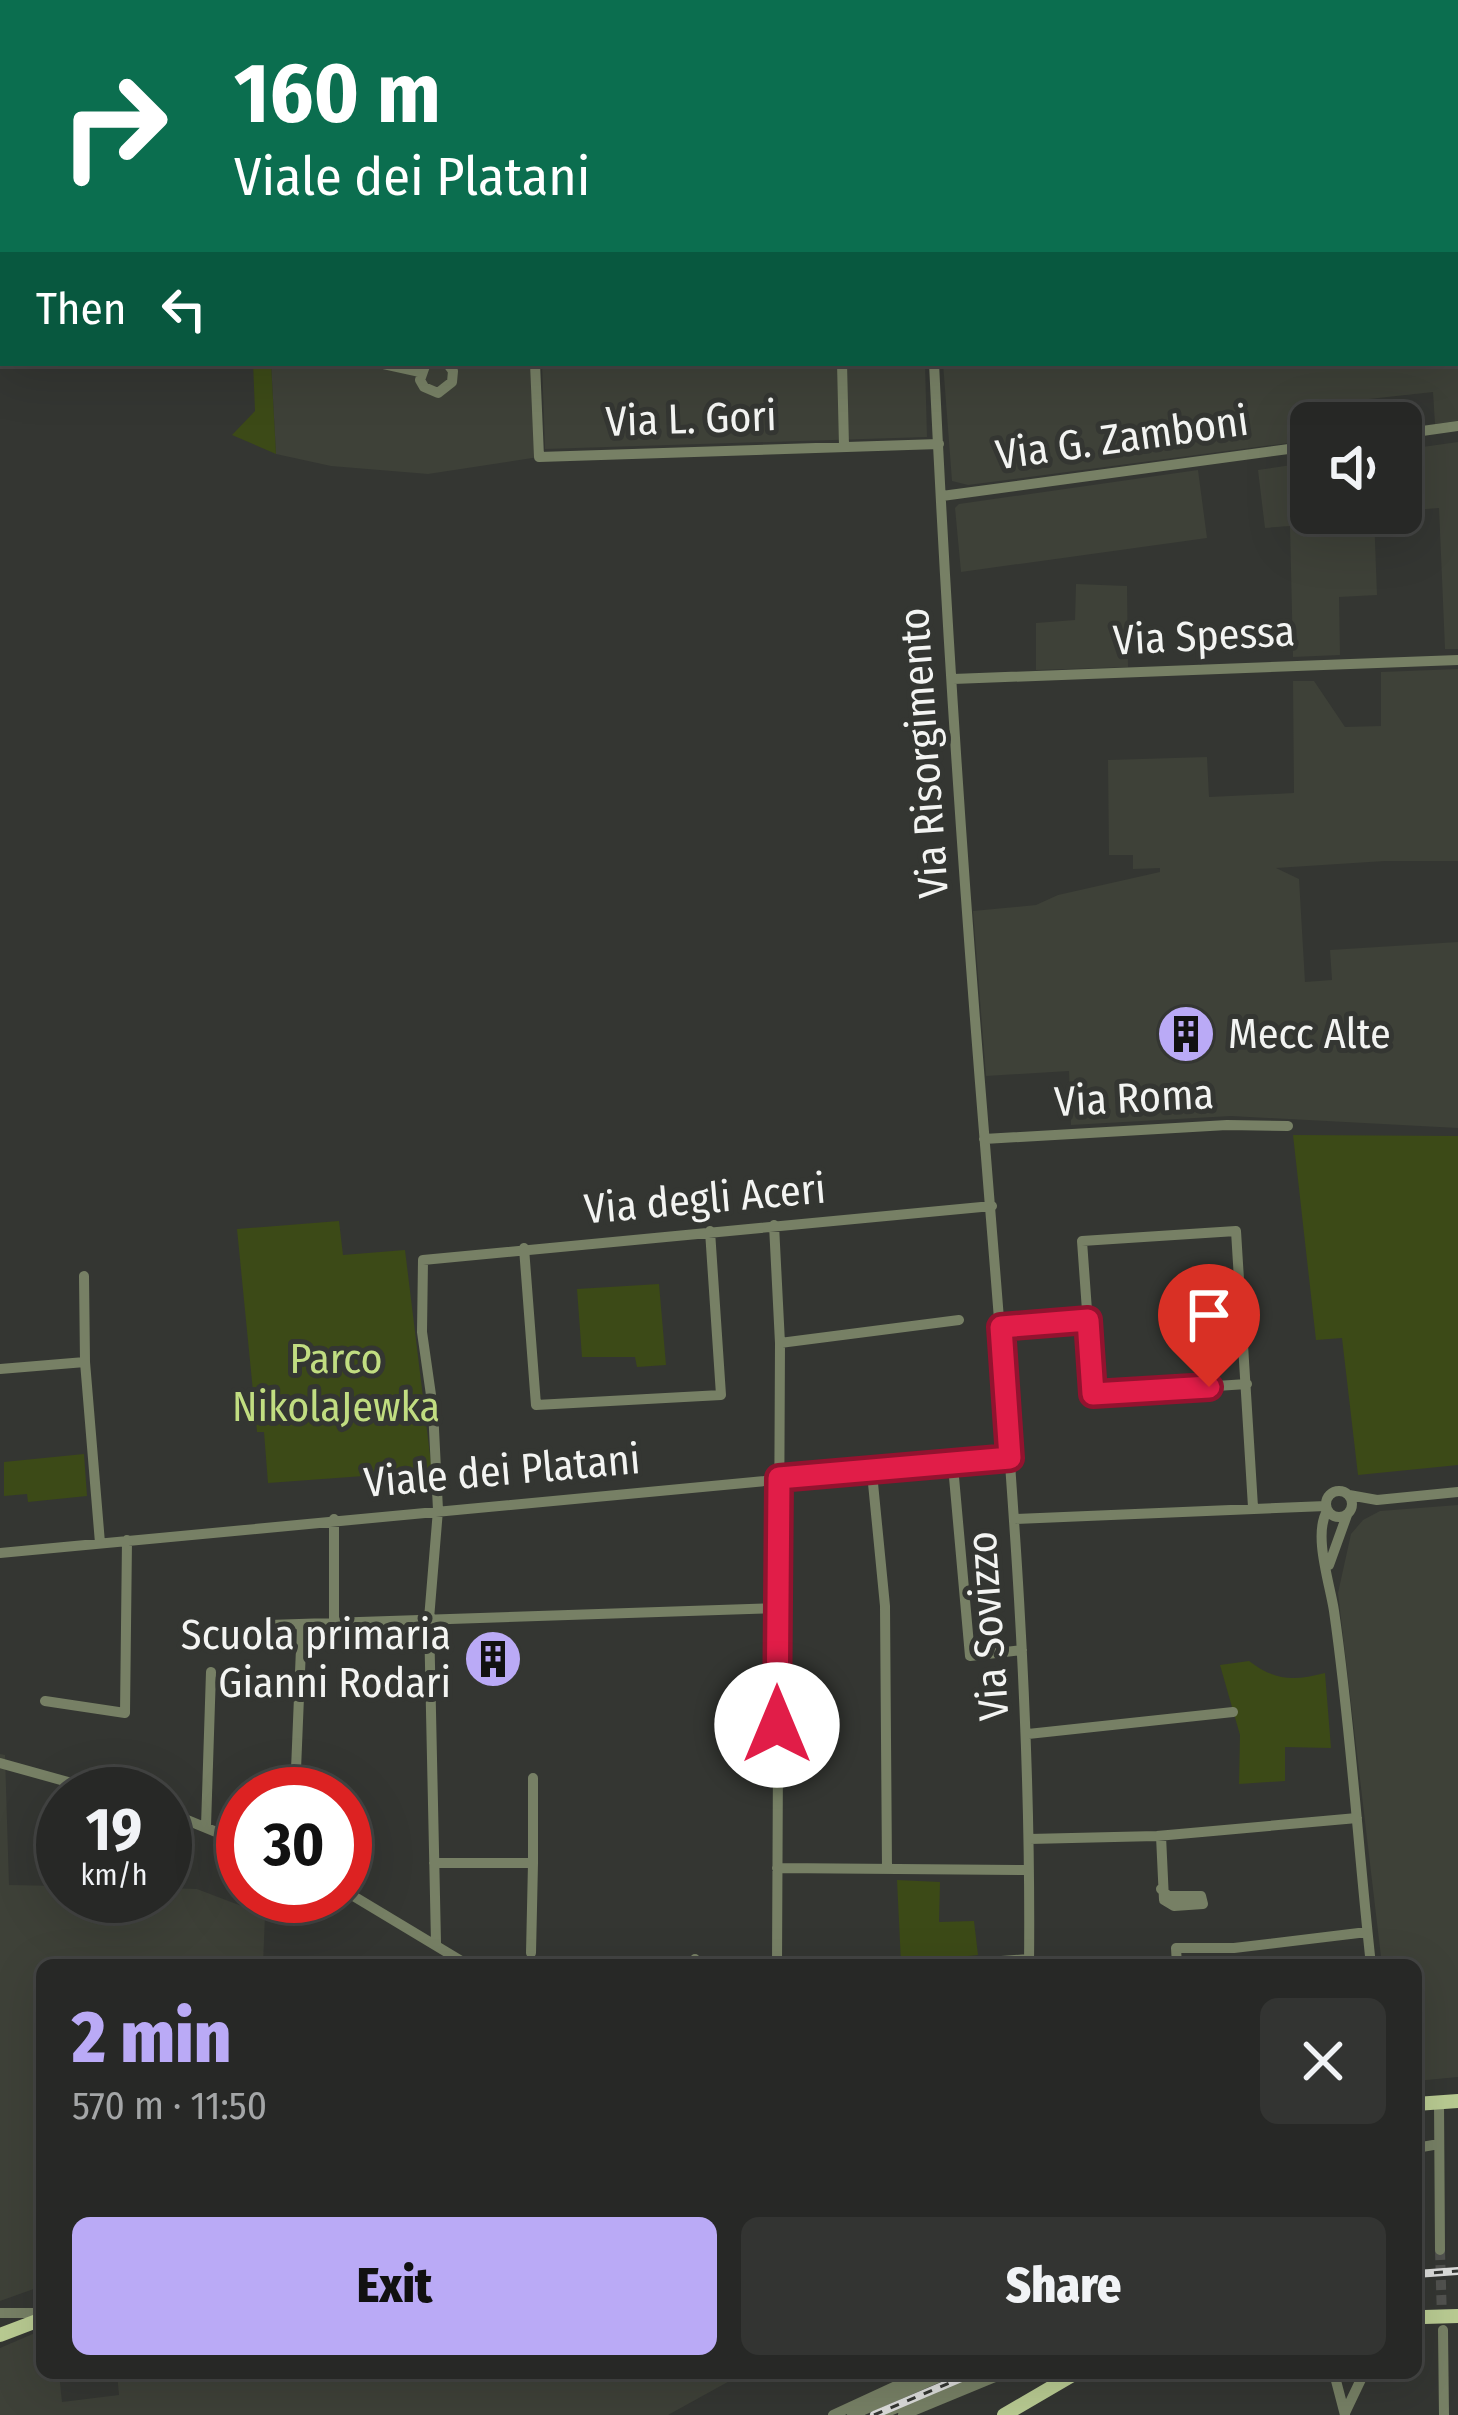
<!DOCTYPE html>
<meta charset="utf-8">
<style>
:root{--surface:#272826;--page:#333432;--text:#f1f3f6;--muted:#a4a6a7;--line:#434443;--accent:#baaaf6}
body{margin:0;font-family:"Fira Sans Condensed",sans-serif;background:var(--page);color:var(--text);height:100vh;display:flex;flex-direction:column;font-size:45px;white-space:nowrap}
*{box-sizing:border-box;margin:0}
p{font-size:39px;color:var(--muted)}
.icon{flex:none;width:66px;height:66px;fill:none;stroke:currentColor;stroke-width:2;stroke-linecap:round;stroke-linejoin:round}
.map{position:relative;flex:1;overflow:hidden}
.sheet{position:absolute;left:36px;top:1959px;width:1386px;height:420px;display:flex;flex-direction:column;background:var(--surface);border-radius:18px;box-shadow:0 12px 48px #0002,0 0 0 3px var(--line)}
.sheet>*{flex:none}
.hud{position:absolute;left:0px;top:0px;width:1458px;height:366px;box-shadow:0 12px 48px #0002,0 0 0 3px var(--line);background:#0b6e4f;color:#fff;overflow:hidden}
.fabs{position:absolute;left:1290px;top:402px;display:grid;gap:24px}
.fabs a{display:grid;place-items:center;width:132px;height:132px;border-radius:18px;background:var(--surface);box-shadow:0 12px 48px #0002,0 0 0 3px var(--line);font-size:60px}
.speed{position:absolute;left:36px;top:1767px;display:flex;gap:24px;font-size:60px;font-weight:700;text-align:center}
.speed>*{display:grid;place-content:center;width:156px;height:156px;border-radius:50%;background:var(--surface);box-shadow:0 12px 48px #0002,0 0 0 3px var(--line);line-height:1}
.speed small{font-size:30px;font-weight:400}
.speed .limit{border:18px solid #d22;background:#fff;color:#111}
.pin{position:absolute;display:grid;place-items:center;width:102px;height:102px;color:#fff;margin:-123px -51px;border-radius:50% 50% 50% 0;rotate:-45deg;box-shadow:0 0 12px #0007}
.pin .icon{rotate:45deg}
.me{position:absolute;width:132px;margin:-66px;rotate:0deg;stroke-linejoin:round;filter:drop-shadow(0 0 9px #0008)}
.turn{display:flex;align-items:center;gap:42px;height:252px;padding:0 36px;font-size:54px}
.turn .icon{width:156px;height:156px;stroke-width:2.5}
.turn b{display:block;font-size:84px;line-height:102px}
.then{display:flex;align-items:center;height:114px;padding:0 36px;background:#0003;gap:24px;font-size:45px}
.round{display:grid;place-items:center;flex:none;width:126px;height:126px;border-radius:18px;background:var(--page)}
.overview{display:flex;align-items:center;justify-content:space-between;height:204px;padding:0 36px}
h1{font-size:72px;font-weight:800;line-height:90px;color:var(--accent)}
.primary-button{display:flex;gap:24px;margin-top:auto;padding:24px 36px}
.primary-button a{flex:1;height:138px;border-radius:18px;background:var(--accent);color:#111;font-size:48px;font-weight:800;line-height:138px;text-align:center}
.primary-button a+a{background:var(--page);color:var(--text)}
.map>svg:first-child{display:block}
.built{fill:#3e4138}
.green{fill:#3c4a17}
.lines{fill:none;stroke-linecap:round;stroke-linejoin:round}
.minor-tunnel{stroke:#51524f;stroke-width:10;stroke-dasharray:10 5;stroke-linecap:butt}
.minor{stroke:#778065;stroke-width:10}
.major{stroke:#b9cb92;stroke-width:14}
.rail-casing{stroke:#dbdcda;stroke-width:8}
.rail{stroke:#343632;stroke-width:3;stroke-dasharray:9;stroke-linecap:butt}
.major-bridge{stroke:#b9cb92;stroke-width:14}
.route-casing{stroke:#92132f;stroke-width:30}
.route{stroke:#e11d48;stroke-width:21}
.labels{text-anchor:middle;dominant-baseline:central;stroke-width:10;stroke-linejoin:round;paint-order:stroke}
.street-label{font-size:42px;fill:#f3f4f2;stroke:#343632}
.poi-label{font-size:42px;fill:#f3f4f2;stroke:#343632;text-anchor:start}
.park-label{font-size:42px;fill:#c1dd81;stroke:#343632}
</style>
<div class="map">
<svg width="1458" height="2415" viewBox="0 0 1458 2415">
<rect width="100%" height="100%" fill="#343632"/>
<path class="built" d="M1458,0V421L1435,424L1433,392L1369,399L1371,423H1311V440L968,485L952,481L943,363H1455V3H1445Z
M271,363H536L539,457L428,474L331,466L276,454Z
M542,363H925L927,437L545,449Z
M1458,442V649H1445L1439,508L1401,511V450Z
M1311,462V513H1383L1374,515L1377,595L1339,597L1340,655L1293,657L1290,526L1265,528L1258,470Z
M1198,470L1207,538L961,572L955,508L959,504Z
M1076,584L1127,586L1128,667L1036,670V623L1075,620Z
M1458,669V861H1385L1276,868L1299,879L1305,982L1332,980L1330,950L1458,942V1128L1231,1116L1071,1125L1069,1071L986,1076L973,911L1036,905L1058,895L1160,872V868L1133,869V855H1109L1108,760L1207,757L1209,797L1294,793L1293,681H1314L1345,727L1381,726V672Z
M1458,1505V2077L1416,2081V1965H1382L1338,1593L1351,1534L1363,1520L1380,1511Z
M0,1754L5,1755L9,1885L63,1886V1896H165V1888L197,1889L265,1915L263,1965H42V2286L0,2301Z
M42,2330V2373H59L62,2402L119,2395L117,2373H744L668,2415H0V2348Z"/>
<path class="green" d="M253,363H271L276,454L232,435L255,411Z
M1293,1135L1458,1136V1465L1358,1475L1342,1338L1316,1340Z
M339,1221L343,1255L405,1250L432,1471L268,1483L264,1432H257L237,1229Z
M659,1284L666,1365L637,1367L635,1357H582L577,1289Z
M84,1454L87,1496L28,1502L27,1494L4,1496V1462Z
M1249,1661C1275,1681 1294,1681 1325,1673L1331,1748L1285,1747V1781L1239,1784L1240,1735L1220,1665Z
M897,1880L940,1882L939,1922L974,1921L978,1955L901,1963Z"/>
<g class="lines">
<path class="minor-tunnel" d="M1440,2250L1442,2319"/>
<path class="minor" d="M20,0L21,3
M298,0L299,3
M523,0V3
M640,0L641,3
M1232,0V3
M739,3L758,0
M927,3V0
M1405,3L1414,0
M0,32H3
M0,165L3,164
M1455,226L1458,225
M379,363L420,372
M426,363L420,380L424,387L438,393L452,382L453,371L447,363
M535,363L539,457L939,444
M842,363L844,446
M934,363C946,620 963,876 984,1132C1006,1410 1032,1686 1029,1965
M1401,434L1458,426
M942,496L1311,446
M953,679L1458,660
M984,1139L1227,1125L1288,1126
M774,1225L780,1343L777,1965
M524,1248L536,1405L721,1395L710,1231
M84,1276L85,1362L100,1543
M1001,1327L1088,1320
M780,1343L959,1320
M0,1369L85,1362
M1247,1384L1093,1394L1082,1241L1236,1231L1253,1507
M953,1466L970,1656L1022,1650
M872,1473L885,1606L887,1869
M1326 1504a13 13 0 1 1 26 0a13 13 0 1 1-26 0Z
M1349,1495L1377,1500L1458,1492
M1327,1511C1313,1535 1330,1584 1334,1611C1351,1729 1358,1847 1371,1965
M334,1519V1623
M1014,1519L1326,1506
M0,1553L1010,1458
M1329,1565L1347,1515
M269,1625L779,1608
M45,1701L125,1713L127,1540
M1028,1734L1233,1712
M0,1763L111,1794
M295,1794L302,1624
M165,1811L243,1843
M206,1826L211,1672
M1161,1836L1164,1900L1174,1906L1203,1904L1201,1896H1168L1161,1889
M1029,1839L1157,1836L1357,1818
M434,1863H533L531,1953
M533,1863V1778
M777,1868L1029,1870
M345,1891L468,1965
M436,1943L429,1619L438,1510L433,1409L422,1332L423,1260L992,1206
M695,1965V1959
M947,1965L1029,1959
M1177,1965L1176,1948H1234L1367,1932
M1439,2102L1440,2250
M1416,2148L1439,2144
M0,2313H42
M1443,2330L1444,2415
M1334,2373L1345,2415
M1345,2413L1364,2373
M833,2415L924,2373
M852,2415L949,2373
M880,2415L980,2373
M903,2415L1005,2373"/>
<path class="major" d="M1416,2104L1458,2101
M0,2335L42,2319
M1004,2415L1076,2373"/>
<g class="rail-casing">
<path id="rail" d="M1416,2274L1458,2271
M874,2415L973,2373"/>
</g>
<use href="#rail" class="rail"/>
<path class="major-bridge" d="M1424,2317L1458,2316"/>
</g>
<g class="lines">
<g class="route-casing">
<path id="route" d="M777,1725L779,1478L1010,1458L1001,1327L1088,1320L1093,1394L1209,1387"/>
</g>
<use href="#route" class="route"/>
</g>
<defs>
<g id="building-disc" transform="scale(3)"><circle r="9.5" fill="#baaaf6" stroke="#343632"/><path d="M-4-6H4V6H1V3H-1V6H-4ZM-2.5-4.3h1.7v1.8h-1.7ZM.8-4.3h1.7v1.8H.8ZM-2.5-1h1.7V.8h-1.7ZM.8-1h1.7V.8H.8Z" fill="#111"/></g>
</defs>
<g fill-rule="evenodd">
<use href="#building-disc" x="1186" y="1034"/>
<use href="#building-disc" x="493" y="1659"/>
</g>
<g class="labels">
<g class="street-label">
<text transform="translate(691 419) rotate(-2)">Via L. Gori</text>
<text transform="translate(1122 438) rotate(-8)">Via G. Zamboni</text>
<text transform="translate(1204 636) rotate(-3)">Via Spessa</text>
<text transform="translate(924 753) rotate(-94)">Via Risorgimento</text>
<text transform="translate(1134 1098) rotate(-3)">Via Roma</text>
<text transform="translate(705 1199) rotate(-5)">Via degli Aceri</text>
<text transform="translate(502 1471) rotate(-5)">Viale dei Platani</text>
<text transform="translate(988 1626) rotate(-94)">Via Sovizzo</text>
</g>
<g class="poi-label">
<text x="1228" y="1034">Mecc Alte</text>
<text x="451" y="1635" text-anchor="end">Scuola primaria<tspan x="451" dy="48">Gianni Rodari</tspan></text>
</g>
<g class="park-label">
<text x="336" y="1359">Parco<tspan x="336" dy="48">NikolaJewka</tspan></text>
</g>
</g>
</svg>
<div class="fabs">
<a><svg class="icon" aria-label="sound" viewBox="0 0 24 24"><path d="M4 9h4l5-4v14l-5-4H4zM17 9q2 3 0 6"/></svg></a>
</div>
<div class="speed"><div>19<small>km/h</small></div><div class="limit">30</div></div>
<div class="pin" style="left:1209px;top:1387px;background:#d93025"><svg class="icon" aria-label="arrive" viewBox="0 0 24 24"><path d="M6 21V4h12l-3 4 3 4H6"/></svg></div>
<svg class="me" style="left:777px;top:1725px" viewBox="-20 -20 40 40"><circle r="19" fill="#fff"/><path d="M0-13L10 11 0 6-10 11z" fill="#e11d48"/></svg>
<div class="hud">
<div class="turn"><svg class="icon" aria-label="right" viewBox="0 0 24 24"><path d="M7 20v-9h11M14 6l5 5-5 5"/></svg><div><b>160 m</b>Viale dei Platani</div></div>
<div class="then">Then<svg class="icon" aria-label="left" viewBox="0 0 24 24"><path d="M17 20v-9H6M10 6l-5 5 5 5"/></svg></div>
</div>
<section class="sheet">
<div class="overview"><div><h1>2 min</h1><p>570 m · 11:50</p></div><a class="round"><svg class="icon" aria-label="close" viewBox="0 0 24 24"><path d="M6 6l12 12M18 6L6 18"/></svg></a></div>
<div class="primary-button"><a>Exit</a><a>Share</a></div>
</section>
</div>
